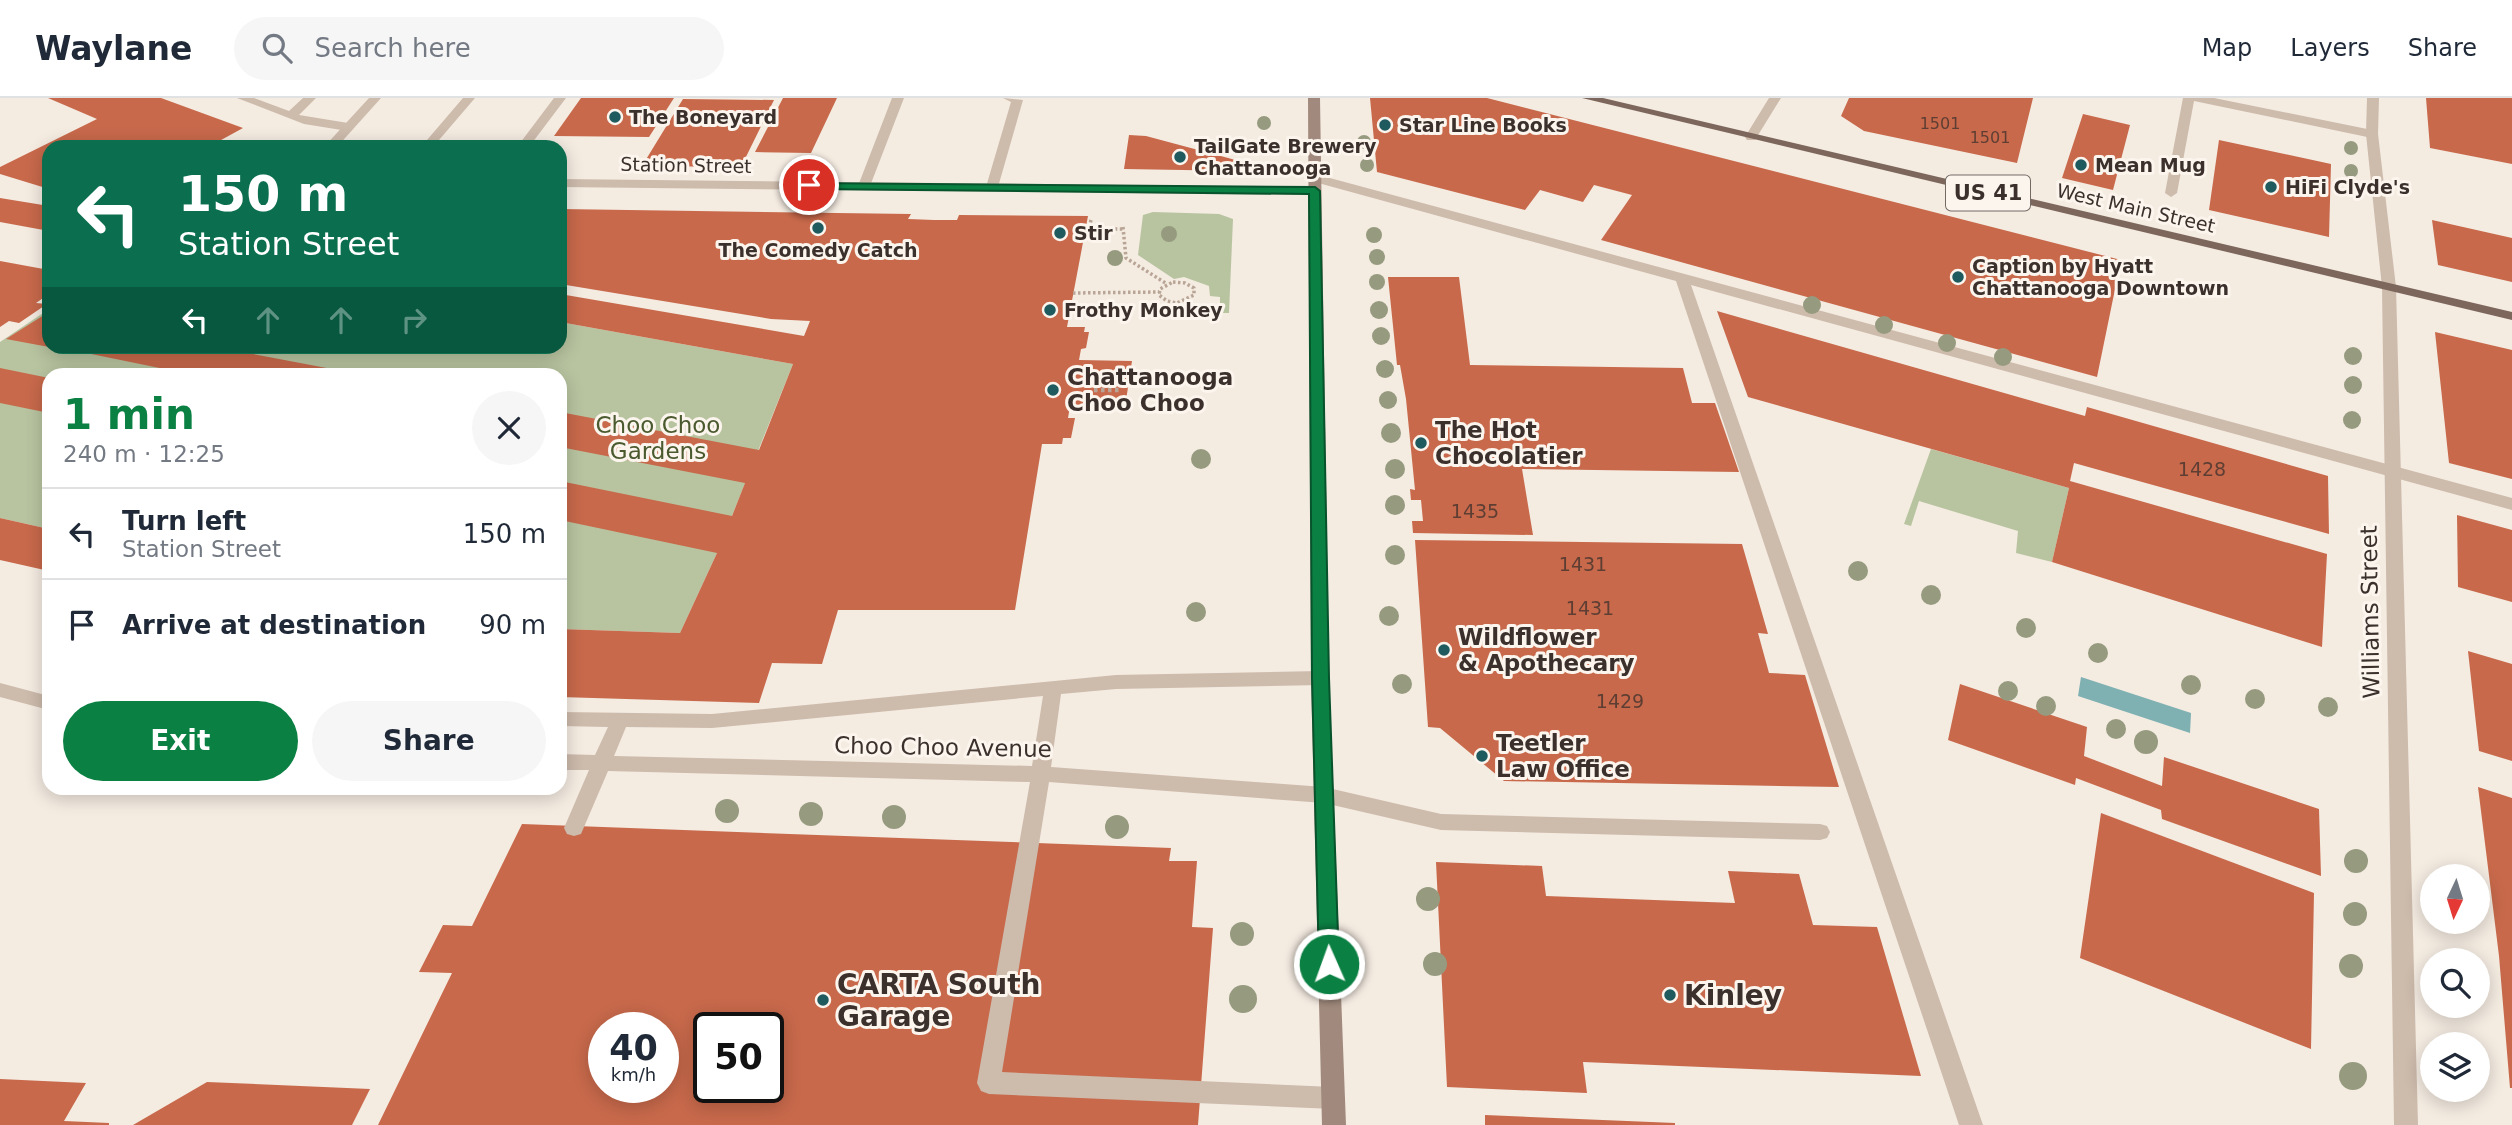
<!DOCTYPE html>
<meta charset="utf-8">
<style>
:root{--surface:#fff;--page:#f6f6f7;--text:#1f2937;--muted:#747a83;--line:#e0e1e3;--accent:#0b8043}
body{margin:0;font-family:"DejaVu Sans",sans-serif;background:var(--page);color:var(--text);height:100vh;display:flex;flex-direction:column;font-size:26px;white-space:nowrap}
*{box-sizing:border-box;margin:0}
p{font-size:23px;color:var(--muted)}
.icon{flex:none;width:38px;height:38px;fill:none;stroke:currentColor;stroke-width:2;stroke-linecap:round;stroke-linejoin:round}
.map{position:relative;flex:1;overflow:hidden}
.drawer{position:absolute;left:42px;top:270px;width:525px;height:427px;display:flex;flex-direction:column;background:var(--surface);border-radius:21px;box-shadow:0 4px 18px #0003}
.drawer>*{flex:none}
.banner{position:absolute;left:42px;top:42px;width:525px;height:214px;border-radius:21px;box-shadow:0 4px 18px #0003;background:#0b6e4f;color:#fff;overflow:hidden}
.needle{width:46px;rotate:184deg}
.buttons{position:absolute;left:2420px;top:766px;display:grid;gap:14px}
.buttons a{display:grid;place-items:center;width:70px;height:70px;border-radius:50%;background:var(--surface);box-shadow:0 4px 18px #0003;font-size:35px}
.speed{position:absolute;left:588px;top:914px;display:flex;gap:14px;font-size:35px;font-weight:700;text-align:center}
.speed>*{display:grid;place-content:center;width:91px;height:91px;border-radius:50%;background:var(--surface);box-shadow:0 4px 18px #0003;line-height:1}
.speed small{font-size:18px;font-weight:400}
.speed .limit{border:4px solid #111;border-radius:10px;background:#fff;color:#111}
.pin{position:absolute;display:grid;place-items:center;width:60px;height:60px;color:#fff;margin:-30px;border:4px solid #fff;border-radius:50%;box-shadow:0 2px 7px #0007}
.me{position:absolute;width:77px;margin:-38px;rotate:358deg;stroke-linejoin:round;filter:drop-shadow(0 0 5px #0008)}
.turn{display:flex;align-items:center;gap:24px;height:147px;padding:0 21px;font-size:32px}
.turn .icon{width:91px;height:91px;stroke-width:2.5}
.turn b{display:block;font-size:49px;line-height:60px}
.lanes{display:flex;align-items:center;height:66px;padding:0 21px;background:#0003;justify-content:center;gap:35px;direction:ltr}
.lanes .off{opacity:.35}
.round{display:grid;place-items:center;flex:none;width:74px;height:74px;border-radius:37px;background:var(--page)}
.overview{display:flex;align-items:center;justify-content:space-between;height:119px;padding:0 21px}
h1{font-size:42px;font-weight:800;line-height:52px;color:var(--accent)}
.cta{display:flex;gap:14px;margin-top:auto;padding:14px 21px}
.cta a{flex:1;height:80px;border-radius:42px;background:var(--accent);color:#fff;font-size:28px;font-weight:800;line-height:80px;text-align:center}
.cta a+a{background:var(--page);color:var(--text)}
ul{padding:0;list-style:none}
li{display:flex;align-items:center;gap:21px;height:91px;padding:0 21px;border-top:2px solid var(--line)}
li div{flex:1}
li b{display:block;font-size:26px}
li em{font-style:normal}
header{display:flex;align-items:center;gap:42px;box-sizing:border-box;height:98px;padding:0 35px;background:var(--surface);border-bottom:2px solid var(--line)}
header strong{font-size:33px}
nav{display:flex;gap:38px;margin-inline-start:auto;font-size:24px}
.search{width:490px;height:63px;background:var(--page);display:flex;align-items:center;gap:18px;box-sizing:border-box;padding:0 24px;border-radius:38px;color:var(--muted);font-size:26px}
.map>svg:first-child{display:block}
.green{fill:#b8c4a0}
.water{fill:#7fb0b2}
.building{fill:#c8694b;fill-rule:evenodd}
.lines{fill:none;stroke-linecap:round;stroke-linejoin:round}
.path-far1{stroke:#b9a596;stroke-width:3.5;stroke-dasharray:2.5 2.5;stroke-linecap:butt}
.path{stroke:#b9a596;stroke-width:4.5;stroke-dasharray:3.5 3.5;stroke-linecap:butt}
.service{fill:#cdbbac;fill-rule:evenodd}
.minor{fill:#cdbbac;fill-rule:evenodd}
.secondary{fill:#a18a7d;fill-rule:evenodd}
.primary{fill:#7d675c;fill-rule:evenodd}
.tree{fill:#969b7f}
.route{fill:#0b8043;stroke:#07532c;stroke-width:2}
.poi-dot{fill:#1f5a5e;stroke:#fbf5ee;stroke-width:2.5}
.labels{text-anchor:middle;dominant-baseline:central;stroke-width:6;stroke-linejoin:round;paint-order:stroke}
.far-number-label{font-size:16px;fill:#5e3e33}
.far-poi-label{font-size:19px;font-weight:bold;fill:#3b302b;stroke:#fbf5ee;text-anchor:start}
.far-street-label{font-size:19px;fill:#3b302b;stroke:#fbf5ee}
.number-label{font-size:19px;fill:#5e3e33}
.shield{fill:#fbf5ee;stroke:#756b66;stroke-width:2}
.shield-label{font-size:21px;font-weight:bold;fill:#3b302b}
.poi-label{font-size:23px;font-weight:bold;fill:#3b302b;stroke:#fbf5ee;text-anchor:start}
.park-label{font-size:23px;fill:#4a5a2e;stroke:#fbf5ee}
.street-label{font-size:23px;fill:#3b302b;stroke:#fbf5ee}
.near-poi-label{font-size:28px;font-weight:bold;fill:#3b302b;stroke:#fbf5ee;text-anchor:start}
</style>
<header>
<strong>Waylane</strong>
<div class="search"><svg class="icon" aria-label="search" viewBox="0 0 24 24"><circle cx="10" cy="10" r="6"/><path d="M15 15l6 6"/></svg>Search here</div>
<nav><a>Map</a><a>Layers</a><a>Share</a></nav>
</header>
<div class="map">
<svg width="2512" height="1027" viewBox="0 0 2512 1027">
<rect width="100%" height="100%" fill="#f4ebe1"/>
<path class="green" d="M1153,114L1219,116L1233,121L1229,215H1220V199L1210,198L1209,188L1184,179L1174,181L1138,157L1143,117Z
M49,211V248H560V224L793,266L717,455L680,535L560,531V276H49V431L0,420V244Z
M1931,351L2069,390L2052,464L2016,455L2018,433L1919,403L1911,428L1904,426Z"/>
<path class="water" d="M2081,579L2191,615L2190,635L2078,598Z"/>
<path class="building" d="M48,0H161L243,30L212,47L218,49H49V91L0,76V69L97,21Z
M581,0H674L649,39L554,38Z
M783,0H837L811,55L755,54Z
M1370,0H1487L2121,162L2097,279L1601,142L1632,97L1594,87L1583,104L1540,92L1525,112L1377,74Z
M1849,0H2033L2017,65L1864,33L1841,18Z
M2426,0H2512V66L2430,50Z
M683,1L774,2L741,69L642,68Z
M2083,16L2130,27L2113,92L2062,80Z
M1129,37L1146,38L1243,64L1242,73L1124,71Z
M2219,42L2331,66L2329,139L2209,112Z
M0,100L49,108V133L0,124Z
M560,111L911,116L908,121L934,122H957L959,117L1088,118L1067,229H1085L1084,234H1089L1086,250L1081,251L1079,262L1132,263L1125,309L1070,308L1068,320H1075L1071,340H1063L1062,346H1042L1015,512H838L822,566L772,565L759,605L560,599L562,593H560V531L680,535L717,455L560,422V383L732,418L745,385L560,349V314L759,352L793,266L560,224V196L804,238L810,223L771,221L560,186Z
M2432,122L2512,140V184L2438,167Z
M0,163L49,172V196L36,205L47,206L19,225L9,223L0,229Z
M1388,179H1459L1470,267L1683,270L1692,305H1715L1739,374L1522,371L1533,437L1413,435L1412,423H1423L1421,402H1411L1410,391L1415,392L1406,301L1400,267H1397Z
M1717,213L2085,318L2087,309L2328,378L2329,436L2074,365L2070,383L2327,456L2322,549L2052,464L2069,390L1748,299Z
M44,217L49,218V249L6,241Z
M2435,234L2512,252V381L2449,365Z
M52,248H211L353,275L189,276Z
M0,270L49,280V315L0,305Z
M2457,417L2512,432V504L2458,489Z
M0,420L49,431V473L0,462Z
M1415,442L1742,446L1768,536L1758,535L1769,575L1805,577L1839,689L1504,683L1440,630L1428,629Z
M2468,553L2512,566V663L2479,653Z
M1960,586L2087,629L2084,658L2162,688L2164,659L2319,711L2321,778L2162,721L2161,712L2076,680L2075,687L1948,642Z
M2478,689L2512,700V990H2510L2499,858Z
M2101,715L2314,795L2311,951L2080,860Z
M522,726L1171,750L1169,763H1197L1192,829L1213,830L1198,1027H378L452,875L419,874L443,827L472,828ZM604,929H663V989H604ZM709,929H768V989H709Z
M1436,764L1542,768L1546,798L1735,805L1728,773L1799,776L1813,827L1877,829L1921,978L1583,964L1587,995L1447,989Z
M0,981L86,985L64,1023L109,1025V1027H0Z
M207,984L370,991L352,1027H133Z
M1485,1017L1675,1025V1027H1485Z"/>
<g class="lines">
<path class="path-far1" d="M1091,122L1089,131H1123
M1123,129L1126,160L1167,186
M1173,184L1185,185L1194,190V197L1177,205L1167,203L1159,197L1160,191Z
M1073,195L1159,194"/>
<path class="path" d="M1094,292H1119"/>
<path class="service" d="M237,0H254L289,13L303,0H316L299,17L348,25L354,29L348,33L304,26Z
M463,0H475L433,49H421Z
M554,0H566L529,49H517Z
M892,0H904L870,88L864,92L860,91L858,88Z
M1003,0L1023,2L998,89L992,93L986,89L1011,4Z
M2183,0H2214L2372,32L2378,36L2372,40L2194,3L2177,95L2171,99L2165,95Z
M1315,76L2512,400V412L1691,187L1983,1027H1959L1676,183L1311,83L1309,80Z
M1320,573L1326,575L1329,580L1326,585L1320,587L1116,591L1061,596L1051,669L1324,689L1441,716L1820,726L1827,728L1830,734L1827,740L1820,742L1441,732L1324,705L1049,684L1002,974L1333,989L1341,992L1345,1000L1341,1008L1333,1011L989,996L981,993L977,985L1030,684L608,673L581,736L574,738L567,736L564,730L589,672H560V656L595,657L608,629L560,628V614L712,616L1116,577ZM1043,598L1032,668L614,658L626,629L712,630Z
M0,585L49,598V612L0,599Z"/>
<path class="minor" d="M369,0H381L337,49H324Z
M1769,0H1781L1755,42H1747L1745,39Z
M2367,0H2379L2378,36L2396,189L2418,1027H2394L2382,189L2366,36Z
M560,81L1315,89L1321,93L1315,97L560,89Z"/>
<path class="secondary" d="M1308,0H1320L1329,580L1346,1027H1322L1311,580Z"/>
<path class="primary" d="M1582,0H1603L2512,214V222Z"/>
</g>
<g class="tree">
<circle cx="1264" cy="25" r="7"/>
<circle cx="1364" cy="44" r="7"/>
<circle cx="2351" cy="50" r="7"/>
<circle cx="1367" cy="67" r="7"/>
<circle cx="2351" cy="73" r="7"/>
<circle cx="1169" cy="136" r="8"/>
<circle cx="1374" cy="137" r="8"/>
<circle cx="1377" cy="159" r="8"/>
<circle cx="1115" cy="160" r="8"/>
<circle cx="1377" cy="184" r="8"/>
<circle cx="1812" cy="207" r="9"/>
<circle cx="1379" cy="212" r="9"/>
<circle cx="1884" cy="227" r="9"/>
<circle cx="1381" cy="238" r="9"/>
<circle cx="1947" cy="245" r="9"/>
<circle cx="2353" cy="258" r="9"/>
<circle cx="2003" cy="259" r="9"/>
<circle cx="1385" cy="271" r="9"/>
<circle cx="2353" cy="287" r="9"/>
<circle cx="1388" cy="302" r="9"/>
<circle cx="2352" cy="322" r="9"/>
<circle cx="1391" cy="335" r="10"/>
<circle cx="1201" cy="361" r="10"/>
<circle cx="1395" cy="371" r="10"/>
<circle cx="1395" cy="407" r="10"/>
<circle cx="1395" cy="457" r="10"/>
<circle cx="1858" cy="473" r="10"/>
<circle cx="1931" cy="497" r="10"/>
<circle cx="1196" cy="514" r="10"/>
<circle cx="1389" cy="518" r="10"/>
<circle cx="2026" cy="530" r="10"/>
<circle cx="2098" cy="555" r="10"/>
<circle cx="1402" cy="586" r="10"/>
<circle cx="2191" cy="587" r="10"/>
<circle cx="2008" cy="593" r="10"/>
<circle cx="2255" cy="601" r="10"/>
<circle cx="2046" cy="608" r="10"/>
<circle cx="2328" cy="609" r="10"/>
<circle cx="2116" cy="631" r="10"/>
<circle cx="2146" cy="644" r="12"/>
<circle cx="727" cy="713" r="12"/>
<circle cx="811" cy="716" r="12"/>
<circle cx="894" cy="719" r="12"/>
<circle cx="1117" cy="729" r="12"/>
<circle cx="2356" cy="763" r="12"/>
<circle cx="1428" cy="801" r="12"/>
<circle cx="2355" cy="816" r="12"/>
<circle cx="1242" cy="836" r="12"/>
<circle cx="1435" cy="866" r="12"/>
<circle cx="2351" cy="868" r="12"/>
<circle cx="1243" cy="901" r="14"/>
<circle cx="2353" cy="978" r="14"/>
</g>
<path class="route" d="M805,85L1315,89L1320,93L1329,580L1339,866L1336,872L1329,874L1322,872L1319,866L1312,580L1309,96L809,91L803,87Z"/>
<g class="poi-dot">
<circle cx="615" cy="19" r="7"/>
<circle cx="1385" cy="27" r="7"/>
<circle cx="1180" cy="59" r="7"/>
<circle cx="2081" cy="67" r="7"/>
<circle cx="2271" cy="89" r="7"/>
<circle cx="818" cy="130" r="7"/>
<circle cx="1060" cy="135" r="7"/>
<circle cx="1958" cy="179" r="7"/>
<circle cx="1050" cy="212" r="7"/>
<circle cx="1053" cy="292" r="7"/>
<circle cx="1421" cy="345" r="7"/>
<circle cx="1444" cy="552" r="7"/>
<circle cx="1482" cy="658" r="7"/>
<circle cx="1670" cy="897" r="7"/>
<circle cx="823" cy="902" r="7"/>
</g>
<g class="labels">
<g class="far-number-label">
<text x="1940" y="25">1501</text>
<text x="1990" y="39">1501</text>
</g>
<g class="far-poi-label">
<text x="629" y="19">The Boneyard</text>
<text x="1399" y="27">Star Line Books</text>
<text x="1194" y="48">TailGate Brewery<tspan x="1194" dy="22">Chattanooga</tspan></text>
<text x="2095" y="67">Mean Mug</text>
<text x="2285" y="89">HiFi Clyde's</text>
<text x="1074" y="135">Stir</text>
<text x="818" y="152" text-anchor="middle">The Comedy Catch</text>
<text x="1972" y="168">Caption by Hyatt<tspan x="1972" dy="22">Chattanooga Downtown</tspan></text>
<text x="1064" y="212">Frothy Monkey</text>
</g>
<g class="far-street-label">
<text transform="translate(686 67) rotate(1)">Station Street</text>
<text transform="translate(2136 110) rotate(13)">West Main Street</text>
</g>
<g class="number-label">
<text x="2202" y="371">1428</text>
<text x="1475" y="413">1435</text>
<text x="1583" y="466">1431</text>
<text x="1590" y="510">1431</text>
<text x="1620" y="603">1429</text>
</g>
<rect class="shield" x="1946" y="77.5" width="84" height="35" rx="5"/>
<g class="shield-label">
<text x="1988" y="95">US 41</text>
</g>
<g class="poi-label">
<text x="1067" y="279">Chattanooga<tspan x="1067" dy="26">Choo Choo</tspan></text>
<text x="1435" y="332">The Hot<tspan x="1435" dy="26">Chocolatier</tspan></text>
<text x="1458" y="539">Wildflower<tspan x="1458" dy="26">&amp; Apothecary</tspan></text>
<text x="1496" y="645">Teetler<tspan x="1496" dy="26">Law Office</tspan></text>
</g>
<g class="park-label">
<text x="658" y="327">Choo Choo<tspan x="658" dy="26">Gardens</tspan></text>
</g>
<g class="street-label">
<text transform="translate(2370 514) rotate(-91)">Williams Street</text>
<text transform="translate(943 649) rotate(1)">Choo Choo Avenue</text>
</g>
<g class="near-poi-label">
<text x="837" y="886">CARTA South<tspan x="837" dy="32">Garage</tspan></text>
<text x="1684" y="897">Kinley</text>
</g>
</g>
</svg>
<div class="buttons">
<a><svg class="needle" viewBox="-14 -14 28 28"><path d="M0-13l5 13h-10z" fill="#e53935"/><path d="M0 13l5-13h-10z" fill="#747a83"/></svg></a>
<a><svg class="icon" aria-label="search" viewBox="0 0 24 24"><circle cx="10" cy="10" r="6"/><path d="M15 15l6 6"/></svg></a>
<a><svg class="icon" aria-label="layers" viewBox="0 0 24 24"><path d="M12 4l9 5-9 5-9-5zM3 14l9 5 9-5"/></svg></a>
</div>
<div class="speed"><div>40<small>km/h</small></div><div class="limit">50</div></div>
<div class="pin" style="left:809px;top:87px;background:#d93025"><svg class="icon" aria-label="arrive" viewBox="0 0 24 24"><path d="M6 21V4h12l-3 4 3 4H6"/></svg></div>
<svg class="me" style="left:1329px;top:866px" viewBox="-20 -20 40 40"><circle r="17" fill="#0b8043" stroke="#fff" stroke-width="3"/><path d="M0-11L8 9 0 5-8 9z" fill="#fff"/></svg>
<div class="banner">
<div class="turn"><svg class="icon" aria-label="left" viewBox="0 0 24 24"><path d="M17 20v-9H6M10 6l-5 5 5 5"/></svg><div><b>150 m</b>Station Street</div></div>
<div class="lanes"><svg class="icon" aria-label="left" viewBox="0 0 24 24"><path d="M17 20v-9H6M10 6l-5 5 5 5"/></svg><svg class="icon off" aria-label="ahead" viewBox="0 0 24 24"><path d="M12 20V5M6 11l6-6 6 6"/></svg><svg class="icon off" aria-label="ahead" viewBox="0 0 24 24"><path d="M12 20V5M6 11l6-6 6 6"/></svg><svg class="icon off" aria-label="right" viewBox="0 0 24 24"><path d="M7 20v-9h11M14 6l5 5-5 5"/></svg></div>
</div>
<section class="drawer">
<div class="overview"><div><h1>1 min</h1><p>240 m · 12:25</p></div><a class="round"><svg class="icon" aria-label="close" viewBox="0 0 24 24"><path d="M6 6l12 12M18 6L6 18"/></svg></a></div>
<ul>
<li><svg class="icon" aria-label="left" viewBox="0 0 24 24"><path d="M17 20v-9H6M10 6l-5 5 5 5"/></svg><div><b>Turn left</b><p>Station Street</p></div><em>150 m</em></li>
<li><svg class="icon" aria-label="arrive" viewBox="0 0 24 24"><path d="M6 21V4h12l-3 4 3 4H6"/></svg><div><b>Arrive at destination</b></div><em>90 m</em></li>
</ul>
<div class="cta"><a>Exit</a><a>Share</a></div>
</section>
</div>
